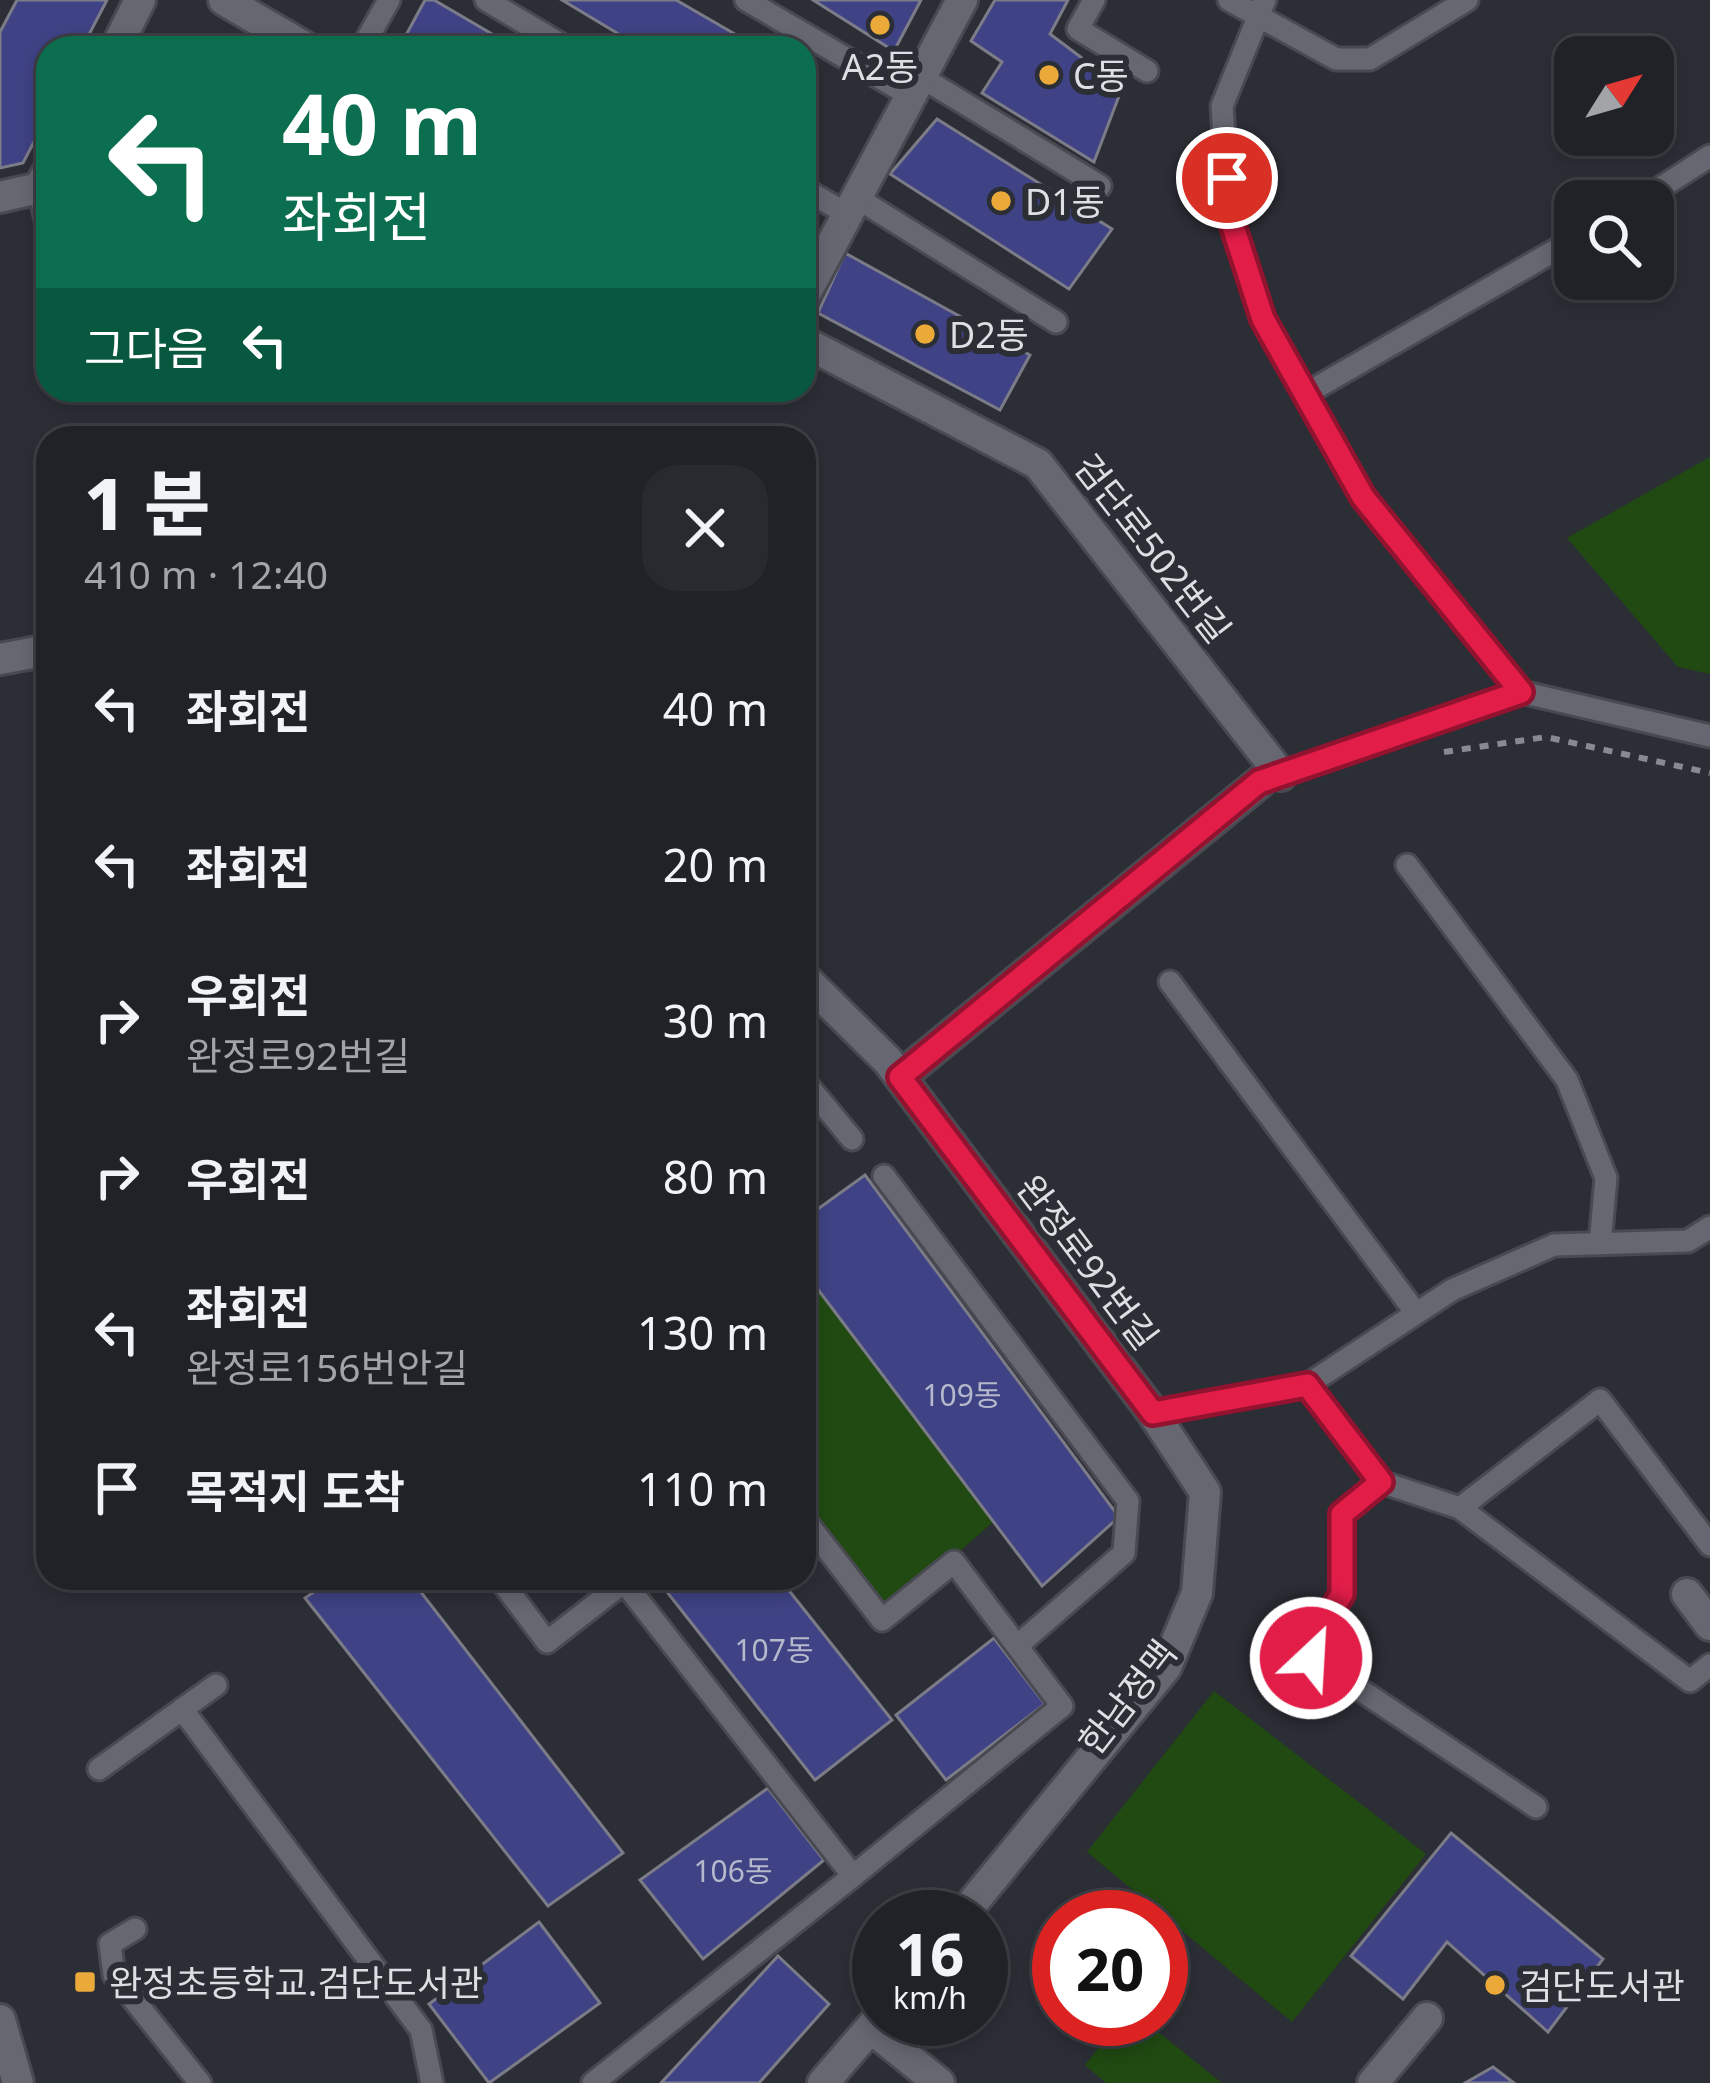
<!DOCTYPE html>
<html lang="ko">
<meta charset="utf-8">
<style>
:root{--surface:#212228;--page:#292a30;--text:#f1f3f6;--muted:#a2a4a8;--line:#3e3f45}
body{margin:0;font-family:"Noto Sans","Noto Sans KR",sans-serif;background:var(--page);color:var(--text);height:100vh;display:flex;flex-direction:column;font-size:45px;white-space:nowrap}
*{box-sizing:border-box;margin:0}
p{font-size:39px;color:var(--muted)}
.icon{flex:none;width:66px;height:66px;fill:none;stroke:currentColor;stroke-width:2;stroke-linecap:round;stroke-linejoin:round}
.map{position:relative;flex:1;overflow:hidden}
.sheet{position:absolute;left:36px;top:426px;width:780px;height:1164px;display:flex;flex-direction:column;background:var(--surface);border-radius:36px;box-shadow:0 6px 18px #0003,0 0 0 3px var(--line)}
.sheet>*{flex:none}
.guide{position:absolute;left:36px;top:36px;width:780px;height:366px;border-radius:36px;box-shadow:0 6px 18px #0003,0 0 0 3px var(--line);background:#0b6e4f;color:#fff;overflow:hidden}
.needle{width:78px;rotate:53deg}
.tools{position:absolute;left:1554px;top:36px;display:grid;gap:24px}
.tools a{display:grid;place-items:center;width:120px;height:120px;border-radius:24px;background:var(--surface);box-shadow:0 6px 18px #0003,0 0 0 3px var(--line);font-size:60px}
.speed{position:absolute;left:852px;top:1890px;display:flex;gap:24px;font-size:60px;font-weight:700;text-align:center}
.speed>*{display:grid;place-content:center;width:156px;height:156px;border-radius:50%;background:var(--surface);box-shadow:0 6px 18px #0003,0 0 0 3px var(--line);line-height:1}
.speed small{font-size:30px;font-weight:400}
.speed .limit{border:18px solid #d22;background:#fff;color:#111}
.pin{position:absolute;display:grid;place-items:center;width:102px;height:102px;color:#fff;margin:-51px;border:6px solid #fff;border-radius:50%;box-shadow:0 3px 12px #0007}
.me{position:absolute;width:132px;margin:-66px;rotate:25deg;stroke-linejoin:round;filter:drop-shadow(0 0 9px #0008)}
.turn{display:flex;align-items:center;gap:42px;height:252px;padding:0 48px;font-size:54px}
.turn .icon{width:156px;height:156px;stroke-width:2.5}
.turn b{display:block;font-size:84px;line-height:102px}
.then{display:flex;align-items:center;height:114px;padding:0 48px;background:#0003;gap:24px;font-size:45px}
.round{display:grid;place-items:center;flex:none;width:126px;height:126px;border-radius:36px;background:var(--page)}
.headline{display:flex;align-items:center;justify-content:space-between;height:204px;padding:0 48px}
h1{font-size:72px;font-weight:800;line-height:90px}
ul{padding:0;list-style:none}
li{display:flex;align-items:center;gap:36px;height:156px;padding:0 48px}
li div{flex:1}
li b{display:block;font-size:45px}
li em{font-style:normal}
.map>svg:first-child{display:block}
.green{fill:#204a12}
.building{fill:#3f4284;stroke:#7b7c87;stroke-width:3}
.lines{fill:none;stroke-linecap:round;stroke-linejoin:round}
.lane-casing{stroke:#494a51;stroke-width:27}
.street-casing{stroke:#494a51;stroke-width:36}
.secondary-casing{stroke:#494a51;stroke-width:36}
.path{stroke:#898a91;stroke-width:6;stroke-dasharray:9 9;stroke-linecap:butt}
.lane{stroke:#666771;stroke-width:21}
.street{stroke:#666771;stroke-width:30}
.secondary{stroke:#666771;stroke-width:30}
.route-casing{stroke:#92132f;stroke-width:30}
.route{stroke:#e11d48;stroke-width:21}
.poi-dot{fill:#eba93a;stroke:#2c2e36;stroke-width:4.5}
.labels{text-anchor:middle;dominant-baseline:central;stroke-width:12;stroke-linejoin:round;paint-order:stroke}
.number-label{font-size:30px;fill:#b6b8cc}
.poi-label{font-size:36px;fill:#dedfe4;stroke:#2c2e36;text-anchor:start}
.street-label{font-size:36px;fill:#dedfe4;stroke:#2c2e36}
</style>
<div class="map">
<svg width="1710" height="2083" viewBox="0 0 1710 2083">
<rect width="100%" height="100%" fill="#2c2e36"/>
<path class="green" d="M1710,457V674L1678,667L1567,538Z
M804,1271L993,1522L882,1620L804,1519Z
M1214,1691L1426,1854L1292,2022L1087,1852Z
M1121,2019H1142L1222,2083H1106L1085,2065Z"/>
<path class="building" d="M17,0H107L82,48H48V115L23,163L0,168V32Z
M425,0H434L516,48H399Z
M562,0H676L759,48H642Z
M813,0H921L894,51Z
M995,0H1068L1050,34L1122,88L1094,162L982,93L1002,62L971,41Z
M937,119L1112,229L1069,289L890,174Z
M845,253L1030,355L1000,410L818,313Z
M865,1175L1119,1517L1042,1586L804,1271V1219Z
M334,1578H410L623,1853L548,1906L305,1598Z
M656,1578H779L892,1720L815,1780Z
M994,1638L1045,1704L946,1780L896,1715Z
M768,1788L824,1860L703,1959L640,1880Z
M1451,1833L1603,1959L1548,2032L1447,1942L1403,1999L1351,1956Z
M539,1922L600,2003L489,2083L429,2004Z
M778,1956L829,2004L759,2083H661Z
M1493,2067L1514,2083H1465Z"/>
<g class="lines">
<g class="lane-casing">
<path id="lane" d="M486,0L567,48
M746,0L911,96
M1094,0L1078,29L1147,71
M1229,0L1336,59H1370L1467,0
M1265,0L1222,106L1229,214L1263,319L1362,497L1521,692L1710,736
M362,48L389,0
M921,77L1100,186
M39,188L48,229
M804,189L847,214
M857,198L1056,322
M1640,201L1710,156
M1307,393L1575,239
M1272,778L1521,692
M1407,865L1567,1080L1606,1178L1600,1244
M1170,982L1416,1313
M804,1081L852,1139
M884,1176L1128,1501L1124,1553L1017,1646
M1307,1385L1381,1482L1342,1514V1594L1323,1625L1311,1657L1536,1807
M1153,1413L1307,1385L1452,1290L1554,1245L1688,1241L1710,1227
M1381,1482L1460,1508L1690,1681L1710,1665
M1460,1508L1600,1400L1710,1545
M804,1519L882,1620L954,1562L1062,1706L853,1876
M499,1578L547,1642L624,1582L853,1876L593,2083
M182,1709L421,2030L432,2083
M99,1769L216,1685
M135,1929L110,1944L114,1975L200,2083"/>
</g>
<g class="street-casing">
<path id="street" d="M224,0L306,48
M116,48L140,0
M0,197L39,188L48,172
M804,296L962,0
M804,342L1038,464L1281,775
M0,659L48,650
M804,978L888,1061L1153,1413L1205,1492L1197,1593L1166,1667L961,1917
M900,1077L1260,782
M1687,1594L1710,1625
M871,2028L939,2083
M823,2083L879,2018
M1373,2083L1427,2018"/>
</g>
<g class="secondary-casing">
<path id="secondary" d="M0,2020L18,2083"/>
</g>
<path class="path" d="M1444,752L1546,737L1710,773"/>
<use href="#lane" class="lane"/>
<use href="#street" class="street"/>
<use href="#secondary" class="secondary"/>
</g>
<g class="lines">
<g class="route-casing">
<path id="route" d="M1227,178L1229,214L1263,319L1363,497L1521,692L1259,782L900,1077L1153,1413L1307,1385L1381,1482L1342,1514V1594L1323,1625L1311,1658"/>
</g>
<use href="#route" class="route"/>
</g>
<g class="poi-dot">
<circle cx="880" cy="25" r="12"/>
<circle cx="1049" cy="75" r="12"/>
<circle cx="1001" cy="201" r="12"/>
<circle cx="925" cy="334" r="12"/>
<rect x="73" y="1970" width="24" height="24" rx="6"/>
<circle cx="1495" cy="1985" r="12"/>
</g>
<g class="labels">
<g class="number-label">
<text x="962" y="1394">109동</text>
<text x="774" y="1649">107동</text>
<text x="733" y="1870">106동</text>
</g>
<g class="poi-label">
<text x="880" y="66" text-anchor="middle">A2동</text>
<text x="1073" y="75">C동</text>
<text x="1025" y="201">D1동</text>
<text x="949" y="334">D2동</text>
<text x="109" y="1982">완정초등학교.검단도서관</text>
<text x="1519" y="1985">검단도서관</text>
</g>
<g class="street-label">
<text transform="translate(1153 548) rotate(52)">검단로502번길</text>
<text transform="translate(1088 1262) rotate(53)">완정로92번길</text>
<text transform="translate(1127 1697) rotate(-52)">한남정맥</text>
</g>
</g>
</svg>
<div class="tools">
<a><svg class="needle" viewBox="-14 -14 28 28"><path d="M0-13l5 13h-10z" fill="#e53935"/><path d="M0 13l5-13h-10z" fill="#a2a4a8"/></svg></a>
<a><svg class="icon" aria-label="search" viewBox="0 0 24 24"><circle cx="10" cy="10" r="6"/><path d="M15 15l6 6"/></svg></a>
</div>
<div class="speed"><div>16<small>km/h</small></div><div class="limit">20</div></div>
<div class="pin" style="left:1227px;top:178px;background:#d93025"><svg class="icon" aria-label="arrive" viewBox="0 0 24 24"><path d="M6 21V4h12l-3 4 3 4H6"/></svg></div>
<svg class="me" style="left:1311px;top:1658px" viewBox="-20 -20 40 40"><circle r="17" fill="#e11d48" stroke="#fff" stroke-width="3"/><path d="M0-11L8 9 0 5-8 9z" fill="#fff"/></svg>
<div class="guide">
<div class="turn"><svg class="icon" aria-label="left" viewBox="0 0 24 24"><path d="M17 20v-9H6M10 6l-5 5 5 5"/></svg><div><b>40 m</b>좌회전</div></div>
<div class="then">그다음<svg class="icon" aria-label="left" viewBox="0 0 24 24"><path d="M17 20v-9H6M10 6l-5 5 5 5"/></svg></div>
</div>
<section class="sheet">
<div class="headline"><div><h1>1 분</h1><p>410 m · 12:40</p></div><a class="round"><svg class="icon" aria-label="close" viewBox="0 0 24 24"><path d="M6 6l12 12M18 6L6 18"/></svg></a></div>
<ul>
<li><svg class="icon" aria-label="left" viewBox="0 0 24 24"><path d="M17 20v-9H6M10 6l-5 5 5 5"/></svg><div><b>좌회전</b></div><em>40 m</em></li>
<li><svg class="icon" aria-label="left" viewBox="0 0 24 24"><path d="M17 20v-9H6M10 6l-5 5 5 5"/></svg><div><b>좌회전</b></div><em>20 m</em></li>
<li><svg class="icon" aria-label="right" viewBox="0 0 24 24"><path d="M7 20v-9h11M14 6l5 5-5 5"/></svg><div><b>우회전</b><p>완정로92번길</p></div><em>30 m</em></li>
<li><svg class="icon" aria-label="right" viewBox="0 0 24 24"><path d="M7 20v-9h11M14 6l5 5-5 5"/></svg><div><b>우회전</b></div><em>80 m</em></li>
<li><svg class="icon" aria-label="left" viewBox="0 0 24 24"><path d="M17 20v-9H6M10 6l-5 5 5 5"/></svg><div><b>좌회전</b><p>완정로156번안길</p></div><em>130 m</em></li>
<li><svg class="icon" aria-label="arrive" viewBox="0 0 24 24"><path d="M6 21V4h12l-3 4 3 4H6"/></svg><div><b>목적지 도착</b></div><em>110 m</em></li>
</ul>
</section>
</div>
